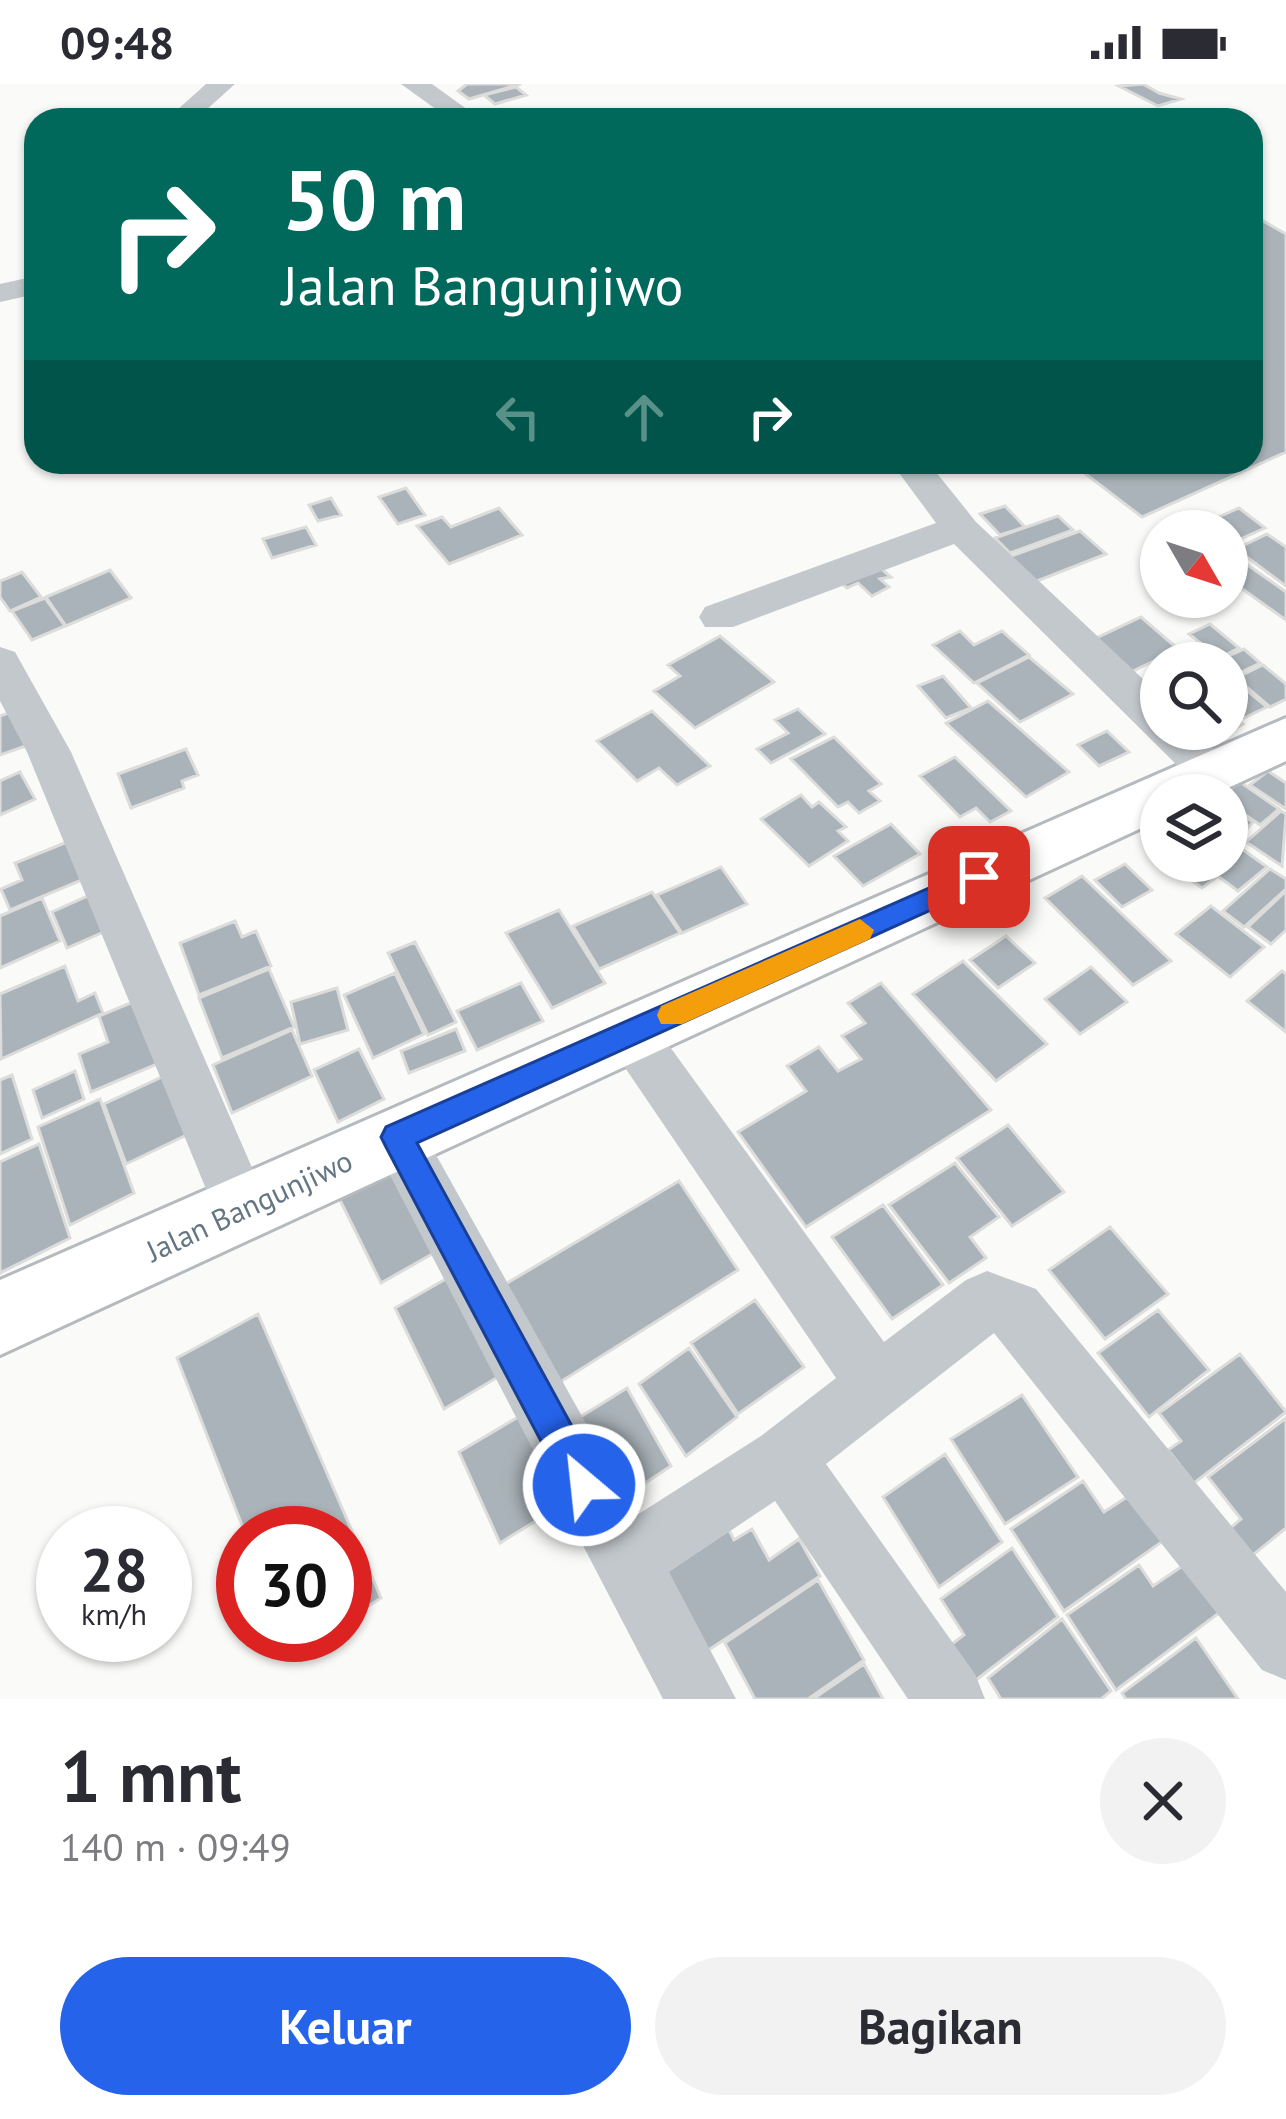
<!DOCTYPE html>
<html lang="id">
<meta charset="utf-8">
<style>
:root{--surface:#fff;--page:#f2f2f3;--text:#2b2b33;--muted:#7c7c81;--accent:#2563eb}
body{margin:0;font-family:"PT Sans",sans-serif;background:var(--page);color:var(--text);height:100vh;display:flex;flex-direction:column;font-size:45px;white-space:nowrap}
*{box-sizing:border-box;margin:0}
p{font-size:39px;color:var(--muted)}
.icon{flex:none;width:66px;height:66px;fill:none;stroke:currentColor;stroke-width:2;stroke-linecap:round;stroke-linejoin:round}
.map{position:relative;height:1615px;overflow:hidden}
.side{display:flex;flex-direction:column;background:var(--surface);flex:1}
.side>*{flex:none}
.hud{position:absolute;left:24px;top:24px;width:1239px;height:366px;border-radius:36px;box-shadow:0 3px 9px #0004;background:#00695c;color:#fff;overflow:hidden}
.needle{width:78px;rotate:129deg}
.buttons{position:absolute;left:1140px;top:426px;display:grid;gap:24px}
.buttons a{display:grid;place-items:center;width:108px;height:108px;border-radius:50%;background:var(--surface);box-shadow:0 3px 9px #0004;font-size:60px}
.speed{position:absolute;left:36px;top:1422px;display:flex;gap:24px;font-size:60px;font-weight:700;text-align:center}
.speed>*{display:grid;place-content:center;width:156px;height:156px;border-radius:50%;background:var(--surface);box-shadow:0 3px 9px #0004;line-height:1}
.speed small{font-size:30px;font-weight:400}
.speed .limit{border:18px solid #d22;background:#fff;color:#111}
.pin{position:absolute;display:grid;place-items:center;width:102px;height:102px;color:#fff;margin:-51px;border-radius:24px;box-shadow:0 6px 18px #0006}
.me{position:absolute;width:132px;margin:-66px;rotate:332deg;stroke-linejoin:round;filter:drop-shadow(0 0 9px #0008)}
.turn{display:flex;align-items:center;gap:42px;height:252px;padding:0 60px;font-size:54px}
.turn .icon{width:156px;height:156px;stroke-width:2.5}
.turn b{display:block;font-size:84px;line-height:102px}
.lanes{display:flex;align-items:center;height:114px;padding:0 60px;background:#0003;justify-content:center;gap:60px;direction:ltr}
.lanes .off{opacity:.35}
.round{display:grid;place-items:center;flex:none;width:126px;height:126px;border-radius:63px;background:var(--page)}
.summary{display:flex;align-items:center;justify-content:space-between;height:204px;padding:0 60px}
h1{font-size:72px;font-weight:700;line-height:90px}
.primary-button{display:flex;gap:24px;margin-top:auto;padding:24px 60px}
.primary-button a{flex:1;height:138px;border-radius:72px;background:var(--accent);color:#fff;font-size:48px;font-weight:700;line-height:138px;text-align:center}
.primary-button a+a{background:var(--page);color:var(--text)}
.status{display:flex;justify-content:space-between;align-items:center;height:84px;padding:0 60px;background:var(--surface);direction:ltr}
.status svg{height:33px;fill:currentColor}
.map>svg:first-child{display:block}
.building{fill:#aab3b9;stroke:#dcdcda;stroke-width:3}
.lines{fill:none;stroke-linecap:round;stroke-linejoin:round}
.major-casing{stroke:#b5babe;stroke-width:6}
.minor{fill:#c3c8cc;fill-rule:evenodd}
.major{fill:#fff;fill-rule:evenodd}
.route{fill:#2563eb;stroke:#184099;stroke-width:3}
.slow{fill:#f59e0b}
.labels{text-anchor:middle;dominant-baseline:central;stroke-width:12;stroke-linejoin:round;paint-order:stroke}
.street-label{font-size:30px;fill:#657683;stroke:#fff}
</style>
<div class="status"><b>09:48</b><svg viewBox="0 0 49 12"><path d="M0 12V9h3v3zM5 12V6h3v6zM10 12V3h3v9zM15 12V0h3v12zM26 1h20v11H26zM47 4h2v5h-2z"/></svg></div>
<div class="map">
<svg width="1286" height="1615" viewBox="0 0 1286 1615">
<rect width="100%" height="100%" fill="#fafaf8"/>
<path class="building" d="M521,0L469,15L458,7L467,0Z
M1143,0L1159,9L1181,15L1158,22L1119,2Z
M516,3L526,11L495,20L484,11Z
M1251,130L1286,150V368L1142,433L1070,378H1251Z
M406,404L425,431L398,440L379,413Z
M331,414L341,431L318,437L309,421Z
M1005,422L1025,443L1000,451L980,430Z
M499,424L522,451L449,480L417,442L442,433L451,443Z
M1239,424L1265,444L1227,461V447H1187Z
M1058,432L1073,446L1010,469L995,454Z
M306,443L316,461L272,474L263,455Z
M1080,447L1106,470L1032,499L1006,474Z
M1267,450L1286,463V502L1236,465Z
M1229,468L1286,508V536L1227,494Z
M872,477L891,493L880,495L889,503L872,512L858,499L847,504L835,494Z
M110,486L131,514L66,542L46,513Z
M22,488L41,513L10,527L0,513V497Z
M45,514L65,542L32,556L12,527Z
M1141,533L1178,565L1127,590L1090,557Z
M1210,540L1239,564L1219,574L1189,550Z
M960,547L974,561L1002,547L1029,571L974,599L933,561Z
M720,552L774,598L695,644L654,607L680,592L668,581Z
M1244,565L1260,579L1233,592L1227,579L1216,578Z
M1029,573L1073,610L1020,638L977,599Z
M1263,581L1286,600V615L1270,623L1236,594Z
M1227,590L1267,623L1244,634L1227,620Z
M943,592L971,624L946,634L918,602Z
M988,617L1069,688L1026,713L946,639Z
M798,625L825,650L771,679L757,665L788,649L775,636Z
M14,627L28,661L0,671V632Z
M652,627L710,682L677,701L659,684L637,697L597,657Z
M1227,627L1243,640L1202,663L1180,645H1227Z
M1107,647L1129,668L1099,682L1078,661Z
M834,653L881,700L869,707L880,717L859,729L848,718L838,723L791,675Z
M186,665L198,691L182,697L184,704L131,724L118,690Z
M955,673L1011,727L990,738L976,724L960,733L920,692Z
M1268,687L1286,699V725L1250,701Z
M20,688L35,715L0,731V697Z
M1240,698L1279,725L1260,741L1227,718L1223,711Z
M801,711L812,723L819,718L846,743L838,747L848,757L809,782L761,735Z
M1229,723L1253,738L1240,752L1227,744Z
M1281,727L1286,730L1282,782L1246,758Z
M891,740L920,770L863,802L834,772Z
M1227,754L1267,783L1238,807L1218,792L1202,804L1169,780L1227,777Z
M72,756L89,793L10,826L1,805L22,796L15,779Z
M1125,780L1152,806L1122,823L1095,796Z
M721,783L747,820L682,849L657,811Z
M1270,785L1286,795V805L1244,843L1223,827Z
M1082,792L1171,877L1133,901L1045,814Z
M99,807L115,843L67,864L52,828Z
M1286,807V846L1271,860L1248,843Z
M652,808L680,849L599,885L573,842Z
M42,814L60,857L0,884V832Z
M1211,822L1264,863L1230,893L1176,850Z
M559,826L605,899L552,924L506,849Z
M235,837L242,853L256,847L271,882L199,911L180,859Z
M1006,852L1035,879L998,904L970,876Z
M415,858L456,938L428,951L388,869Z
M963,877L1047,960L996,997L913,910Z
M65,882L78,917L95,909L103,929L1,975L0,910Z
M1091,883L1127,918L1080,950L1045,915Z
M269,885L294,943L222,974L199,914Z
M1282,887L1286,890V948L1247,917Z
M395,889L424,950L373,974L344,911Z
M521,899L543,937L477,966L457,927Z
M881,899L991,1026L806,1143L738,1048L806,1007L787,982L819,963L838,987L861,975L842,952L865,939L848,919Z
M337,904L348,946L300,960L291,918Z
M147,912L169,975L91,1008L79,970L108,958L99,932Z
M456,945L465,967L409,989L401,967Z
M292,946L312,992L232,1029L213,981Z
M359,965L384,1015L338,1038L314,986Z
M177,986L201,1044L126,1080L104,1020Z
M75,987L84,1015L42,1034L33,1006Z
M12,991L32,1055L0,1070V996Z
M100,1015L134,1109L70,1141L38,1043Z
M1008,1041L1064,1108L1012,1142L957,1074Z
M39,1060L70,1154L0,1189V1078Z
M955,1079L999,1133L970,1153L986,1174L949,1199L889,1121Z
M397,1084L441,1165L381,1199L339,1114Z
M679,1097L738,1186L546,1307L492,1208Z
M883,1121L943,1201L892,1235L832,1153Z
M1110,1143L1168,1210L1105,1255L1049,1186Z
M451,1192L503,1290L444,1325L395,1224Z
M755,1216L804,1283L738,1330L691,1259Z
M1158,1226L1209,1286L1149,1333L1098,1269Z
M258,1230L381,1514L345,1537V1449H245L177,1274Z
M689,1264L737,1333L686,1372L639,1300Z
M1240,1270L1286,1328L1194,1399L1168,1366L1181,1357L1159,1329Z
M627,1304L671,1382L621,1415L577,1335Z
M1022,1311L1078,1393L1005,1440L951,1355Z
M525,1329L568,1417L500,1459L459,1368Z
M1286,1334V1444L1248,1475L1227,1447L1241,1435L1208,1393Z
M945,1370L1002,1458L939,1503L883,1413Z
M1083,1397L1104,1428L1130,1411L1163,1457L1064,1527L1011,1445Z
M722,1433L734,1456L752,1445L769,1476L799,1455L820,1492L701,1571L653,1475Z
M1012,1464L1058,1533L972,1599L948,1563L964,1551L941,1515Z
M1139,1481L1153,1502L1184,1481L1219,1529L1116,1606L1067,1531Z
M818,1496L864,1576L808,1615H755L725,1559Z
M1062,1535L1111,1607L1101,1615H1001L988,1594Z
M285,1551H324L293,1571Z
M1196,1554L1238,1615H1126L1122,1609Z
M864,1580L883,1615H813Z"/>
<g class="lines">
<g class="major-casing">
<path id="major" d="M1286,634V677L1213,711H1161V735L0,1271V1196Z"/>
</g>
<path class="minor" d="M206,0H235L195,36H166Z
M401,0H432L482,36H451Z
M36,192V210L0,218V200Z
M891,378H928L976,438L1161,612V645H1195L1234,688L1228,700L1212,705L1196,700L954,460L733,543H705L699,533L705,523L936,439Z
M0,563L15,568L71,668L270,1125L262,1144L242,1152L222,1144L27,668L0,617Z
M631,927L649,934L884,1258L966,1196L987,1187L1036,1205L1286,1508V1596L1262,1586L994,1249L826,1380L975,1590L985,1615H908L775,1417L669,1488L736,1615H663L370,1053L378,1035L397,1028L416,1035L637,1431L761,1352L836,1294L613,966L605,950L613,934Z"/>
<use href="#major" class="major"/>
</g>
<path class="route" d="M979,782L988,785V800L417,1059L597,1388L602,1401L597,1414L584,1419L571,1414L386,1063L381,1053L386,1043Z"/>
<path class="slow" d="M860,835L874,846L870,855L682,940H661L657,931L661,922Z"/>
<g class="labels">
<g class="street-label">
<text transform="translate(249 1121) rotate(-25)">Jalan Bangunjiwo</text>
</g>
</g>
</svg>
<div class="buttons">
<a><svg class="needle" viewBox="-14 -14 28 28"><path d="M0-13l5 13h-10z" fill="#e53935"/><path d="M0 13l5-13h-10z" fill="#7c7c81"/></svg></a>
<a><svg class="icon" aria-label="search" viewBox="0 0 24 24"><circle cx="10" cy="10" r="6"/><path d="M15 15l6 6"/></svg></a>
<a><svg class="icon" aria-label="layers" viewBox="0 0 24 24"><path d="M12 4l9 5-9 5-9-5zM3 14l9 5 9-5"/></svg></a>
</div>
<div class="speed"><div>28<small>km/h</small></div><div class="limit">30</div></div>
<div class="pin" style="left:979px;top:793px;background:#d93025"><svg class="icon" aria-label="arrive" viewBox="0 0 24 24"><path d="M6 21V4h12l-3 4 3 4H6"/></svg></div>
<svg class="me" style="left:584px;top:1401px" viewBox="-20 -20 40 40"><circle r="17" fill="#2563eb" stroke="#fff" stroke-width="3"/><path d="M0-11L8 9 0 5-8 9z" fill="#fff"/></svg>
<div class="hud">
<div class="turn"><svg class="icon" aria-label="right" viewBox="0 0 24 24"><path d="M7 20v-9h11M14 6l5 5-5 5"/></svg><div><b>50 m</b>Jalan Bangunjiwo</div></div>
<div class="lanes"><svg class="icon off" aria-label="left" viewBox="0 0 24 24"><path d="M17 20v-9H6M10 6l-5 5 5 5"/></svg><svg class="icon off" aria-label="ahead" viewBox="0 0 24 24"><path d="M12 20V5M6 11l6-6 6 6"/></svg><svg class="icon" aria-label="right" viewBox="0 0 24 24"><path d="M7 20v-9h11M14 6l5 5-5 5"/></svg></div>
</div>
</div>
<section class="side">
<div class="summary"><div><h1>1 mnt</h1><p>140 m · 09:49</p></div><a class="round"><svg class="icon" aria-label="close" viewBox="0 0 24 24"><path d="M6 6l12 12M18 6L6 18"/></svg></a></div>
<div class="primary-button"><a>Keluar</a><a>Bagikan</a></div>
</section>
